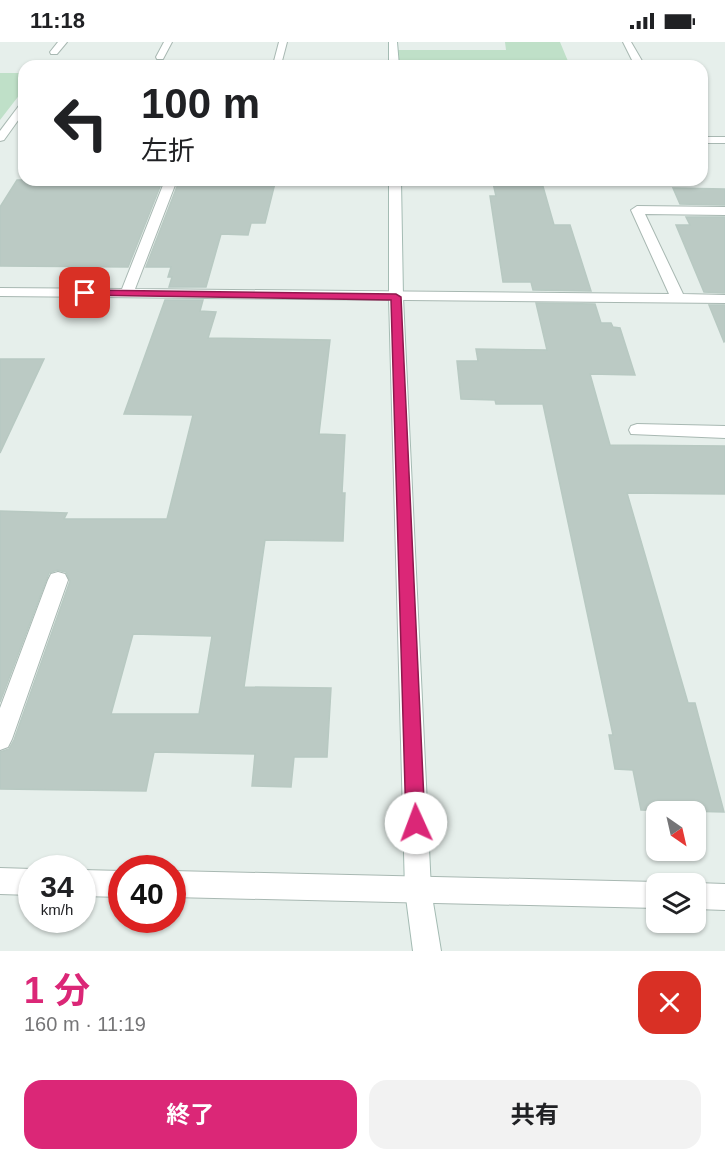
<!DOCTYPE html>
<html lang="ja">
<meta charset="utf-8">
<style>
:root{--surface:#fff;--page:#f2f2f2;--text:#202124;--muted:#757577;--accent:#db2777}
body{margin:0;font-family:Helvetica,"Noto Sans JP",sans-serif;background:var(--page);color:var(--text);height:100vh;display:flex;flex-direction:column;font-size:22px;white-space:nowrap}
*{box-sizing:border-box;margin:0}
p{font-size:20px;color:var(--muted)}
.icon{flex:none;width:33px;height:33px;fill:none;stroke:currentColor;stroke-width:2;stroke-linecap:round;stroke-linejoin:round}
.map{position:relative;height:909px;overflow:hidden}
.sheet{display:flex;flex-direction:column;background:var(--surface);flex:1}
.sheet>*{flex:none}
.top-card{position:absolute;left:18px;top:18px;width:690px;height:126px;border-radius:18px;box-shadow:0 2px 4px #0004;background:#fff;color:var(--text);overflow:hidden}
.needle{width:39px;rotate:146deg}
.tools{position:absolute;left:646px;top:759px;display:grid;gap:12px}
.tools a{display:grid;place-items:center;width:60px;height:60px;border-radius:12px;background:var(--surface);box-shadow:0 2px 4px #0004;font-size:30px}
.speed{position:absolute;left:18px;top:813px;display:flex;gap:12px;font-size:30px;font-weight:700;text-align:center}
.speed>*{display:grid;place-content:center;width:78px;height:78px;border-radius:50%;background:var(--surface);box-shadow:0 2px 4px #0004;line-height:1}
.speed small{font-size:15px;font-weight:400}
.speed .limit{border:9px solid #d22;background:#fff;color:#111}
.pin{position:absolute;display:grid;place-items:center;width:51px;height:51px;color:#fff;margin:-26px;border-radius:12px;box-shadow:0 3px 9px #0006}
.me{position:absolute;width:66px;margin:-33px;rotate:358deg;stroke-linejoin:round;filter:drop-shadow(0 0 4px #0008)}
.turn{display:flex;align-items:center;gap:21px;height:126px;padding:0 24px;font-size:27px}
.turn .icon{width:78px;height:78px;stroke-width:2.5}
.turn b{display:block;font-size:42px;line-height:51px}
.round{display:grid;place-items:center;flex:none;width:63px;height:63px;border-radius:18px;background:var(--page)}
.headline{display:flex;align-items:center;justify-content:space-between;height:102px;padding:0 24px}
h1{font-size:36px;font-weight:700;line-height:45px;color:var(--accent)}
.action{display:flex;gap:12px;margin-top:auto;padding:12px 24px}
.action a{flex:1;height:69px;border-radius:18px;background:var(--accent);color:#fff;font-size:24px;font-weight:700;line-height:69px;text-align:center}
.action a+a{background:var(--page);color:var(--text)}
.status{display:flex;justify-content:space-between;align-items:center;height:42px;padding:0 30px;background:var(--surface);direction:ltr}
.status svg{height:16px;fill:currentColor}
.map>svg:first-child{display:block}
.green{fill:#bfe0c8}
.building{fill:#bbcac4;stroke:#b8c9c2;stroke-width:1.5;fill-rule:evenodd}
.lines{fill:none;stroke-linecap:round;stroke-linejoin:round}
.lane-casing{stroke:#a8b8b2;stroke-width:2}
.street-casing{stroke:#a8b8b2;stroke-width:2}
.secondary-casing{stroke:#a4bbb3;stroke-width:2}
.lane{fill:#fff;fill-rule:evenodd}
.street{fill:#fff;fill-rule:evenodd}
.secondary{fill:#fff;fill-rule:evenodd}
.route{fill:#db2777;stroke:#8e194d;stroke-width:1.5}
</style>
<div class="status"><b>11:18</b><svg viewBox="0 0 49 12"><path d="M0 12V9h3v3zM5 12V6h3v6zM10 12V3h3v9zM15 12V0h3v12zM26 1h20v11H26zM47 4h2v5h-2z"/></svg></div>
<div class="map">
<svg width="725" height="909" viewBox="0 0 725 909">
<rect width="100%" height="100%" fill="#e6efeb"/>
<path class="green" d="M505,0H560L570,24H394L393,8H506Z
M0,31H24V47L0,78Z"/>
<path class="building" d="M17,138H66L64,142H161L128,225L0,224V165Z
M215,138H272L271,141H275L265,181H251L248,193L221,192L206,245H169L172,235H168L171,225H146L178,142H214Z
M493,141H542L554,183H570L591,249L533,248L531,240H503L490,154H496Z
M673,146L725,147V163L680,162Z
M686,175H725V251L704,250L676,183H690Z
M165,258H203L200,269L216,270L208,296L330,298L319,392L345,393L342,451H345L343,499L265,498L244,645L331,646L327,715H294L291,745L252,744L255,712L154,710L146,749L0,747V710L9,707L14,698L70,539L66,530L57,528L49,531L0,660V469L67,471L64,477H167L193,373L124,372ZM133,592L212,594L199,672H111Z
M536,261L595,262L601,281H611L613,285L620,286L635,333L590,332L610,403L725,404V452L627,451L688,661H695L724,770L641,768L633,728L615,727L609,693H613L543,362H496L495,358L461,357L457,319H478L476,307L547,308Z
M709,263H725V299L724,300Z
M0,317H44L0,411Z"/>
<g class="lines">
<g class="lane-casing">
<path id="lane" d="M58,0H67L57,12H51L50,10Z
M164,0H172L163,17H157L156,15Z
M279,0H287L282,19L278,22L274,19Z
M637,382L725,384V396L631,392L629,388L631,384Z
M58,530L65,532L68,538L12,697L8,705L0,708V666L48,538L51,532Z"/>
</g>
<g class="street-casing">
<path id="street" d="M623,0H631L645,24H635Z
M24,60V70L4,98L0,99V89L21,61Z
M702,95H725V101H702Z
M165,138H177L135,247L669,252L631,168L637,164L725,165V173L645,172L683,252L725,253V261L0,254V246L122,247Z
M0,826L32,827V853L0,852Z
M82,828L122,829V855L82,854Z
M172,829L657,840L661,842H657V866L172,855Z
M696,841L725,842V868L696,867Z"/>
</g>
<g class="secondary-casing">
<path id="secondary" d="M389,0H397L399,24H389Z
M389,138H401L403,255L431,848L441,909H413L405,848L389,255Z"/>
</g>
<use href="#lane" class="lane"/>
<use href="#street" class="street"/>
<use href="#secondary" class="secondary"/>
</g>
<path class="route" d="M85,248L396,252L401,255L425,781L422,788L416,790L409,788L406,781L391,258L81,253L80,251Z"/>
</svg>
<div class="tools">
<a><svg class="needle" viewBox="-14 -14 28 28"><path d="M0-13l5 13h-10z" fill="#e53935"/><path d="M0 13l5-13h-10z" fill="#757577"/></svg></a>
<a><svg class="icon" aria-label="layers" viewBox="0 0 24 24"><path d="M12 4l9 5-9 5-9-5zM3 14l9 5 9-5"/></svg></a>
</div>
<div class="speed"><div>34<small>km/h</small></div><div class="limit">40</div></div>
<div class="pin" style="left:85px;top:251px;background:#d93025"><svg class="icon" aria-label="arrive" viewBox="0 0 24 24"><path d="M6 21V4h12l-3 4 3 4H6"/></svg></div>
<svg class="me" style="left:416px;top:781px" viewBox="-20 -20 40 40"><circle r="19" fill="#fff"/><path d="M0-13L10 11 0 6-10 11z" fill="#db2777"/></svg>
<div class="top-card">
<div class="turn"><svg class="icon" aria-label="left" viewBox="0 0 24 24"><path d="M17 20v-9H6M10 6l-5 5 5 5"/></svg><div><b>100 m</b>左折</div></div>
</div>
</div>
<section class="sheet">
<div class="headline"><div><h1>1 分</h1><p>160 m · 11:19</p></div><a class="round" style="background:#d93025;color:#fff"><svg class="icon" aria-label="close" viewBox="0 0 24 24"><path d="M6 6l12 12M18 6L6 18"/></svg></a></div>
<div class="action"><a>終了</a><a>共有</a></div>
</section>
